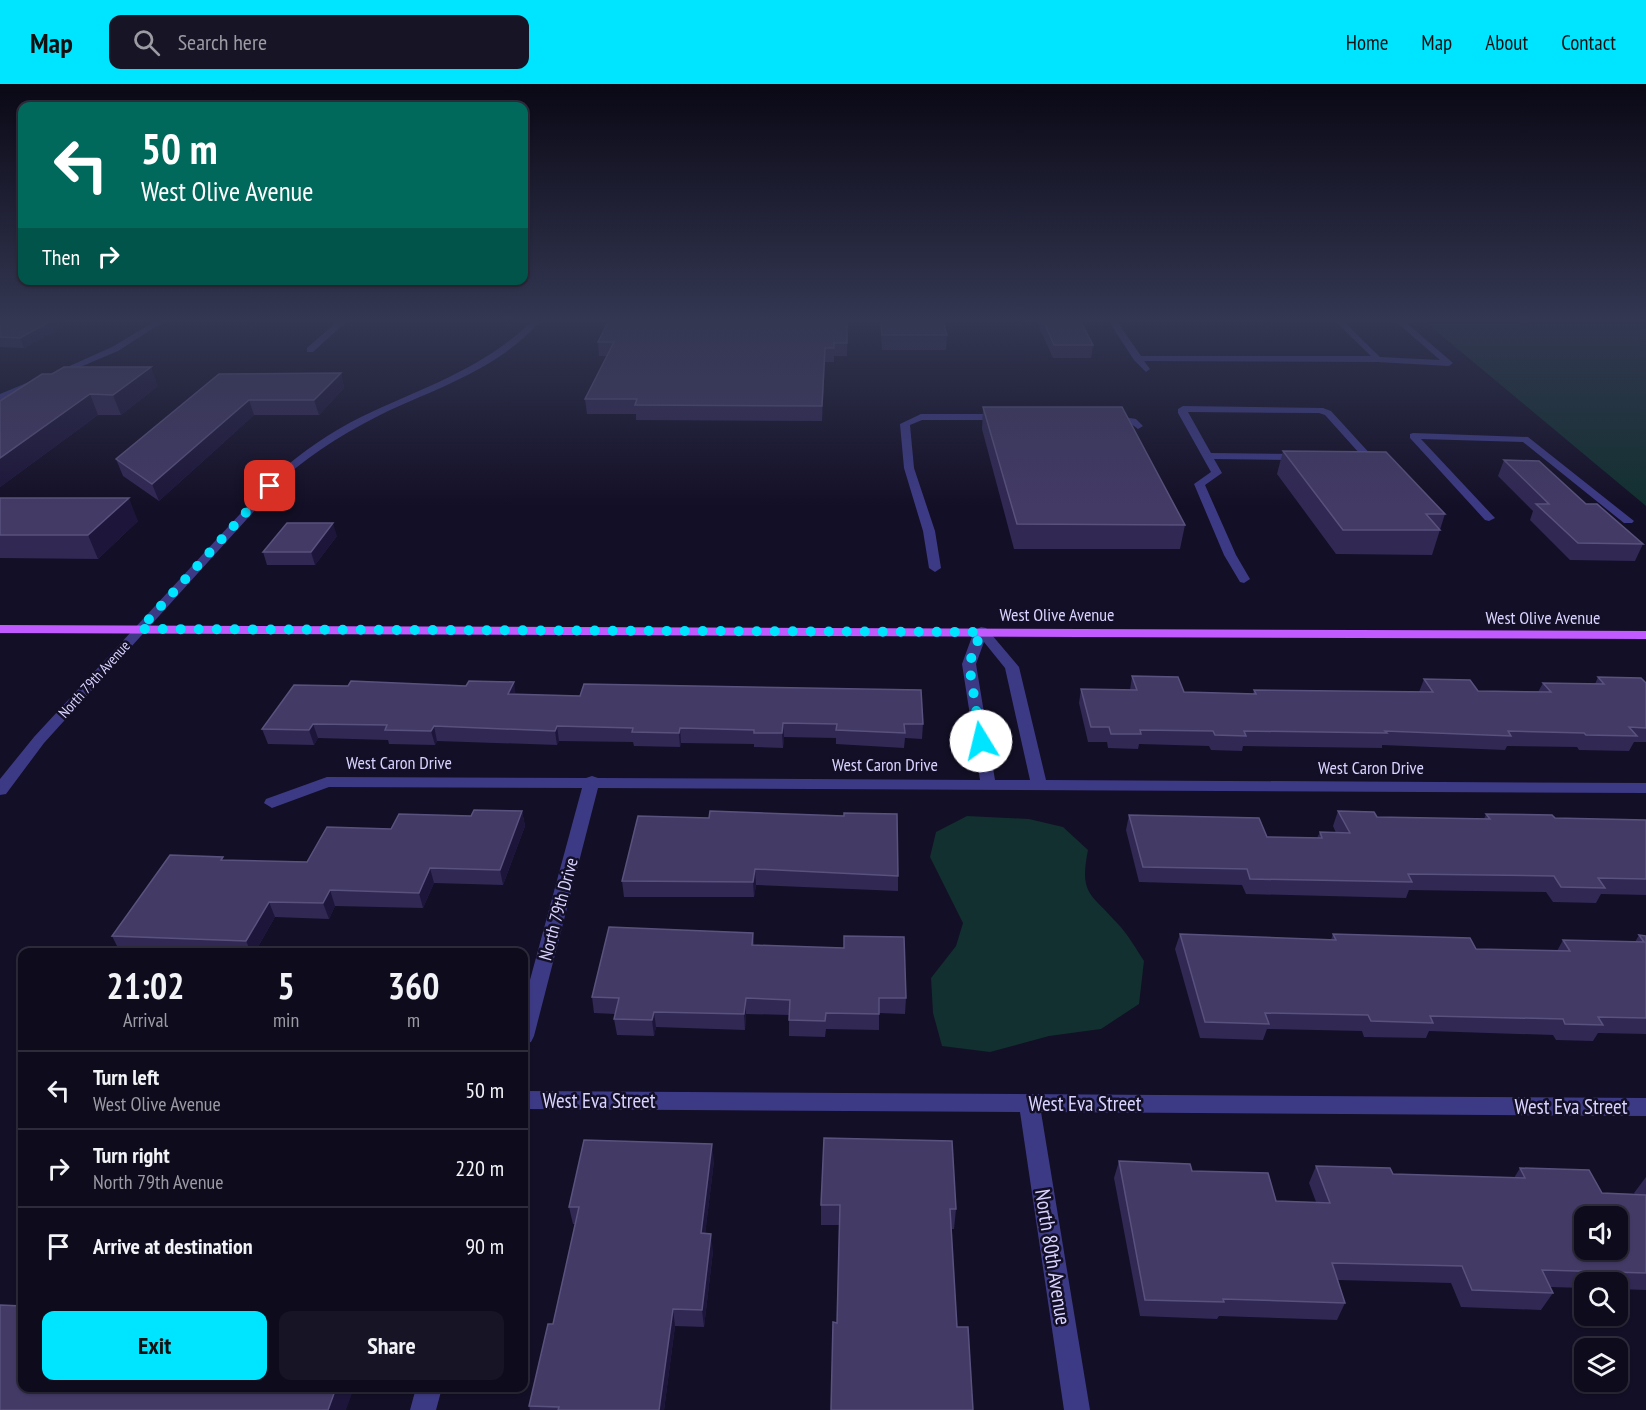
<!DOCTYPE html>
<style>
:root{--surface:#0e0b1c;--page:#171425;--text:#f1f3f6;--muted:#9b9ba3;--line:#2e2b3b;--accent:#00e5ff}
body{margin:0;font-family:"PT Sans Narrow",sans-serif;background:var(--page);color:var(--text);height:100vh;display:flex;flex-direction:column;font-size:22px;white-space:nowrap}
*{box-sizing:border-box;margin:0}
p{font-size:20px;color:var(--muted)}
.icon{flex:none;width:33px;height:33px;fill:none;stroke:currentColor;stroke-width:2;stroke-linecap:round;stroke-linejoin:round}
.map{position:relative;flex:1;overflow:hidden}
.side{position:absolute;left:18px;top:864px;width:510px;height:444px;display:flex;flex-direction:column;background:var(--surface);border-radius:12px;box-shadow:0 2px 4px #0004,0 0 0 2px var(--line)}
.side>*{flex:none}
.top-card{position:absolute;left:18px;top:18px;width:510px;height:183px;border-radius:12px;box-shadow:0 2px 4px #0004,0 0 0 2px var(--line);background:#00695c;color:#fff;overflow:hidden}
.buttons{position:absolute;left:1574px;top:1122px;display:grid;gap:12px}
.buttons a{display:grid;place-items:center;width:54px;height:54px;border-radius:12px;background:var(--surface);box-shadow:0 2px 4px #0004,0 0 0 2px var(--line);font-size:30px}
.pin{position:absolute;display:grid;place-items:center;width:51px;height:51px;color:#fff;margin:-26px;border-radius:12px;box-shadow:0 3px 9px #0006}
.me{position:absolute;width:66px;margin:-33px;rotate:351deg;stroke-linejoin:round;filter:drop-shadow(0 0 4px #0008)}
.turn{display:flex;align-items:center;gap:21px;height:126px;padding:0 24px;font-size:27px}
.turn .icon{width:78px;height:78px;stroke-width:2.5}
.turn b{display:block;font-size:42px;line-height:51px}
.then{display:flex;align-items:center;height:57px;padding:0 24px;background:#0003;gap:12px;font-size:22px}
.eta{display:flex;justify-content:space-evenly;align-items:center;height:102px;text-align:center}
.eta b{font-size:36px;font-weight:700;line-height:42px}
.action{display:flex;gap:12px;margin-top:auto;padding:12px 24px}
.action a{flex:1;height:69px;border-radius:12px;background:var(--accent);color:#111;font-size:24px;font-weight:700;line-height:69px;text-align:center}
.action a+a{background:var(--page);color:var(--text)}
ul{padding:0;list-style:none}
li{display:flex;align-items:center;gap:18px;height:78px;padding:0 24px;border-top:2px solid var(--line)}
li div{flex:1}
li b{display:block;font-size:22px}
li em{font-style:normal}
header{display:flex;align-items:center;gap:36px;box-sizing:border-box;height:84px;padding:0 30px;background:var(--accent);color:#111}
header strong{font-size:28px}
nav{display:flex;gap:33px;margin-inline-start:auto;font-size:21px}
.search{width:420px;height:54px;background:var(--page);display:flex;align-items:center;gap:15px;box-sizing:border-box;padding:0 21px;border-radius:12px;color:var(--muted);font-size:22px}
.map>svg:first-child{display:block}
.green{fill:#12302f}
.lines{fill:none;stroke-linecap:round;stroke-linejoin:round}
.minor{fill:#3d3a85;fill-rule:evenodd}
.major{fill:#c25bff;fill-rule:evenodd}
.wall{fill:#312854}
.shaded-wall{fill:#1d163a}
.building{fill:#433a66;stroke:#5a527e;stroke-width:1.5;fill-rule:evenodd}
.route{stroke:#00e5ff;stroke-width:10;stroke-dasharray:0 18}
.labels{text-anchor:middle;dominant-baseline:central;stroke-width:5;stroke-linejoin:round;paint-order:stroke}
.far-street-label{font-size:15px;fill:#d9d4ff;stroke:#130f26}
.street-label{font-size:18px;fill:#d9d4ff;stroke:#130f26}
.near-street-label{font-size:21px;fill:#d9d4ff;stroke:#130f26}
</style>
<header>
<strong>Map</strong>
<div class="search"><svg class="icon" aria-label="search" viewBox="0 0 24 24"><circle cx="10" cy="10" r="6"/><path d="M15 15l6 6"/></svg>Search here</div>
<nav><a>Home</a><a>Map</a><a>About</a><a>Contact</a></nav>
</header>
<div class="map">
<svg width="1646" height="1326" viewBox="0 0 1646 1326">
<rect width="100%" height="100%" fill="#130f26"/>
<path class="green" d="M1423,236H1646V422Z
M967,732L1029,735L1063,743L1088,766C1079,811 1091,809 1117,839C1128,850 1136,865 1144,877L1139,920L1101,945L1049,952L990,968L942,962L933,929L931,894L956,862L963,839L930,773L936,748Z"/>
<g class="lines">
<path class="minor" d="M157,236H166L118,267L61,291L54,289L112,263Z
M339,236H348L313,268H307V264Z
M533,236H541C501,283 443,302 388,327C351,345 316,366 284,394L44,659L6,710L0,711V695L34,653L277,390C303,367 331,348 361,333C421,304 484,285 533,236Z
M1108,236H1116L1141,272H1371L1334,236H1342L1380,273L1440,276L1394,236H1403L1453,279L1449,282L1378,278L1144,277L1150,285L1146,288L1134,276Z
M36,295L40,298L39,300L0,316V310Z
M1183,322L1323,324L1331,327L1373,373L1368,376L1352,375V371L1360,370L1325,331L1319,329L1188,328L1211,369L1302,370L1307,373L1302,376L1214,375L1222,389L1205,401L1236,471L1250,495L1244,499L1240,498L1224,471L1194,400L1211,388L1178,329V325Z
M921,330H1002L1007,333L1002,336H922L910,341L914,384L935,447L941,484L935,488L929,484L923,447L904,384L900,340Z
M1110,331L1136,335L1143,342L1138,345L1130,339L1107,336V332Z
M1413,349L1528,353L1634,437L1632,439H1624L1523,358L1421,355L1495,434L1489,437L1485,436L1410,354V350Z
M981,543L986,544L1019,583L1046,696L1646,699V709L598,704L534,952L531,958L524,960V918L582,704L329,703L272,724L264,719L266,715L327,693L586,694L592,692L598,694L980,696L962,580L974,547ZM984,558L1005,584L1030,696H995L976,580Z
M524,1007L1646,1014V1032L1041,1028L1090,1326H1064L1020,1028L524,1025Z
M416,1304H442L436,1326H410Z"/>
<path class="major" d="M0,541L1646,547V555L0,549Z"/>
</g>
<path class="wall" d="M0,236H75L24,264L0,263Z
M847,236V272H834V278H825L822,337L636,336V330H587L585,315L607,272H599L598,258Z
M880,236H943L947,251L946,266H882Z
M1036,236H1080L1093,261L1091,274H1053Z
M341,289L344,304L319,331H254L159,417L123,392L116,375L219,290Z
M52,290L158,302L121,331H98L0,403V317Z
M983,323L1185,441L1180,465H1014L982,345Z
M1283,367L1445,430L1432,471L1336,470L1277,390Z
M1504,376L1586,420L1643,460L1635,477L1570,476L1530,436L1533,427L1498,392Z
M0,414L138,437L98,475L0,474Z
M337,452L315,481H267L263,468Z
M1132,592L1184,608L1253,610L1254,606L1419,608L1424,595L1478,607L1538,608L1543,599L1595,600L1598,593L1646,599V658H1634L1629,667L1579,666L1577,663L1507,662L1505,666L1382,661V664L1243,662L1242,667L1211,666L1209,662L1139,660L1138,665L1108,664L1107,658H1088L1079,619L1081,605L1130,606Z
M516,611L923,640L922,655L905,654L904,664L836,660V654L784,653L783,664L754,663V660L681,659L680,663L634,662L633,658L559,657L557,661L437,657L435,661L389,660L388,656L318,654L314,661L268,660L262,645Z
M522,727L525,742L503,801L434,799L423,824L335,822L329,835L275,833L255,868H120L112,852L225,776L307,778L391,745L471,732Z
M1338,727L1377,733L1484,735L1486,730L1555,734L1646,736V811L1601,810L1596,819L1553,818L1546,808L1409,806L1406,814L1246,810L1242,801L1139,798L1126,746L1129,731L1267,753L1317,754L1320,748L1336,749L1333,742Z
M638,732L898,792V807L756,801L754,813H624L622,797Z
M753,849L754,862L844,864L906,914L905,930L879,929V946L826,945L825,953L789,952V931L746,930L745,946L656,943L654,952L617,951L614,935L615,930L594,929L592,913Z
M1180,850L1331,856L1333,850L1476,865L1557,867L1563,856L1635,858L1639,851L1646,852V950L1598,949L1593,957L1556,956L1553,951L1429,947L1426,954L1364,953L1362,947L1267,945L1263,956L1200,954L1175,865Z
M714,1077L705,1150L713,1167L704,1243L675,1242L664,1326H530L529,1322L553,1240L575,1140H573L569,1123Z
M1119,1077L1192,1087L1276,1117L1316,1118L1309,1099L1316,1082L1393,1090L1514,1094L1520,1084L1602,1109L1635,1110L1634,1109L1646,1093V1206L1617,1205V1198H1584V1204L1550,1203L1553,1209L1541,1226L1461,1223L1451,1199L1338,1196L1345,1219L1337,1236L1219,1232L1217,1235L1140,1232L1114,1094Z
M821,1121L956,1125L954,1145H951L957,1243L837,1239L839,1141H821Z"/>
<path class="shaded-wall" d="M53,236H75L24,264L20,254Z
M825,264V278L822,337V322Z
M151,283L158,302L121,331L113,311Z
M341,289L344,304L319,331L314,316Z
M90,310L98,331L0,403V374Z
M249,316L254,331L159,417L152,400Z
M129,414L138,437L98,475L88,451Z
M333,439L337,452L315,481L311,468Z
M514,598L516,612L508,610Z
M783,639L784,653L783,664L782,649Z
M313,640L318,654L314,661L309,646Z
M434,642L437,657L435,661L431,647Z
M557,642L559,657L557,661L555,647Z
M680,644L681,659L680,663L679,649Z
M522,727L525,742L503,801L500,786Z
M430,784L434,799L423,824L419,809Z
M755,785L756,801L754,813L753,798Z
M330,806L335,822L329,835L323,819Z
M269,818L275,833L255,868H251L246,857Z
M746,914V930L745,946L744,930Z
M654,928L656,943L654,952L652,936Z
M712,1060L714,1077L703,1167L701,1149Z
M711,1150L713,1167L704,1243L702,1226Z
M673,1225L675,1242L664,1326H659Z
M336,1304H354L346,1326H328Z"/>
<path class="building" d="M0,236H53L20,254L0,253Z
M609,236H847V259H834V264H825L822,322L635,321L637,315H585L614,258H598Z
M881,236H943L947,251H882Z
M1043,236H1080L1093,261H1054Z
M64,283H151L113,311L90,310L0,374V317L42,290H52Z
M341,289L314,316H249L152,400L116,375L219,290Z
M983,323H1122L1185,441L1017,440Z
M1283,367L1386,368L1445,430H1426L1440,446H1343Z
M1504,376L1539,377L1586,420H1597L1643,460L1578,459L1536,420H1549Z
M0,414H129L88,451H0Z
M287,439H333L311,468H263Z
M1132,592L1178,593L1184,608L1256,610L1254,606L1433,608L1424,595L1470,596L1478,607L1551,608L1543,599L1604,600L1598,593L1641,594L1646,599V644L1629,643L1637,652L1586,651L1584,649L1508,647L1511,652L1385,647L1387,649L1244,647L1246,652L1215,651L1213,647L1140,646L1141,650H1111L1109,643H1091L1081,605L1137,606Z
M351,597L466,602L469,597L514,598L508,610L580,612L584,600L921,606L923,640H904L905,649L836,646L837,640L783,639L782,649H754V646L680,644L679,649L632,648L633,644L557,642L555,647L434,642L431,647L385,646L387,641L313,640L309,646L262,645L294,601L348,602Z
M474,726L522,727L500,786L430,784L419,809L330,806L323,819L269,818L246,857L112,852L170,771L223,773L221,776L307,778L327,743L391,745L399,730L471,732Z
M710,727L844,732V729L897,730L898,792L755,785L753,798L622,797L638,732L709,734Z
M1338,727L1374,728L1377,733L1490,735L1486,730L1552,731L1555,734L1646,736V795L1598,794L1605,804L1561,803L1554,792L1408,790L1412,798L1250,795L1247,785L1143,783L1129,731L1259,734L1267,753L1322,754L1320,748L1350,749Z
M609,843L753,849L752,861L844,864V852L904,853L906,914H879V930L826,929L825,937L789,936L790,916L746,914L744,930L654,928L652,936L614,935L619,914L592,913Z
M1180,850L1336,856L1333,850L1470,854L1476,865L1570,867L1563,856L1644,858L1639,851L1646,852V934L1598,933L1603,941L1565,940L1563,935L1430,932L1433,939L1371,937L1368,931L1265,929L1269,940L1205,938Z
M824,1054L952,1057L956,1125H950L957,1243H968L973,1326H831L833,1238L837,1239L840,1121H821Z
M584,1056L712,1060L701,1149L711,1150L702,1226L673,1225L659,1326H558L559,1323L529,1322L548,1240H553L579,1123H569Z
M1119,1077L1190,1080L1192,1087L1268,1089L1276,1117L1330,1119L1316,1082L1390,1084L1393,1090L1525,1094L1520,1084L1589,1086L1602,1109L1646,1111V1189L1542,1186L1553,1209L1472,1206L1462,1182L1332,1179L1345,1219L1223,1215L1224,1218L1145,1216ZM1584,1132H1617V1166H1584Z
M0,1221L22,1222V1304H336L328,1326H0Z"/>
<linearGradient id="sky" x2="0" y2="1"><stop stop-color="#0a0815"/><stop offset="0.56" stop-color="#333752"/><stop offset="1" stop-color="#333752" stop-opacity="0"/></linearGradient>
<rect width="1646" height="422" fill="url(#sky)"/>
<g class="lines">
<path class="route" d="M270,402L140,545L981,548L969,580L981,657"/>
</g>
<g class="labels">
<g class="far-street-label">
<text transform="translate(94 595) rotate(-48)">North 79th Avenue</text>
</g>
<g class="street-label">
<text x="1057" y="530">West Olive Avenue</text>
<text x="1543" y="533">West Olive Avenue</text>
<text x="399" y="678">West Caron Drive</text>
<text x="885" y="680">West Caron Drive</text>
<text x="1371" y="683">West Caron Drive</text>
<text transform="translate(558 825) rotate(-75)">North 79th Drive</text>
</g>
<g class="near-street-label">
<text x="599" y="1016">West Eva Street</text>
<text x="1085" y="1019">West Eva Street</text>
<text x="1571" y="1022">West Eva Street</text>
<text transform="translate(1053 1173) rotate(81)">North 80th Avenue</text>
</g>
</g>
</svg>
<div class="buttons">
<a><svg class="icon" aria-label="sound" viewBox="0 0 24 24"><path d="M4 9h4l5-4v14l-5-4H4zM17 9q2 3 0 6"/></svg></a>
<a><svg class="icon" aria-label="search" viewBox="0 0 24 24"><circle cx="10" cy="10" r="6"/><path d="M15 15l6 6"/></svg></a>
<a><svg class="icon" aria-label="layers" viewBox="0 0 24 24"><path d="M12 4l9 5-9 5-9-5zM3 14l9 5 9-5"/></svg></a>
</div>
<div class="pin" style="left:270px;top:402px;background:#d93025"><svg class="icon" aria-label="arrive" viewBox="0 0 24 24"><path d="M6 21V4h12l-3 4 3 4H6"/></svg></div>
<svg class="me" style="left:981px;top:657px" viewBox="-20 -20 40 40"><circle r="19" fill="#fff"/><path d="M0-13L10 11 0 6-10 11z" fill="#00e5ff"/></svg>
<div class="top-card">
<div class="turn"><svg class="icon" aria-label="left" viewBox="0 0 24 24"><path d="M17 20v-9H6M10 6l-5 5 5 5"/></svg><div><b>50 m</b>West Olive Avenue</div></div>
<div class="then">Then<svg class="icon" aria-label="right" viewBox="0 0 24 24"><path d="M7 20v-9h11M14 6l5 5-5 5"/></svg></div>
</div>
<section class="side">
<div class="eta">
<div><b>21:02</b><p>Arrival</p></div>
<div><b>5</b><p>min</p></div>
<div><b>360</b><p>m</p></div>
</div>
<ul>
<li><svg class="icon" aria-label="left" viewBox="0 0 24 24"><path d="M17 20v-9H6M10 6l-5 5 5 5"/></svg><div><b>Turn left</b><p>West Olive Avenue</p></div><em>50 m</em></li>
<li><svg class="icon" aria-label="right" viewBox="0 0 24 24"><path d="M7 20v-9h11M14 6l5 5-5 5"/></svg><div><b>Turn right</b><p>North 79th Avenue</p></div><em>220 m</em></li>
<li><svg class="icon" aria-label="arrive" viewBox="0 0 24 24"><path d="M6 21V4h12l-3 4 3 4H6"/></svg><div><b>Arrive at destination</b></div><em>90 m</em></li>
</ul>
<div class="action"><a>Exit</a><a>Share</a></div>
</section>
</div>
